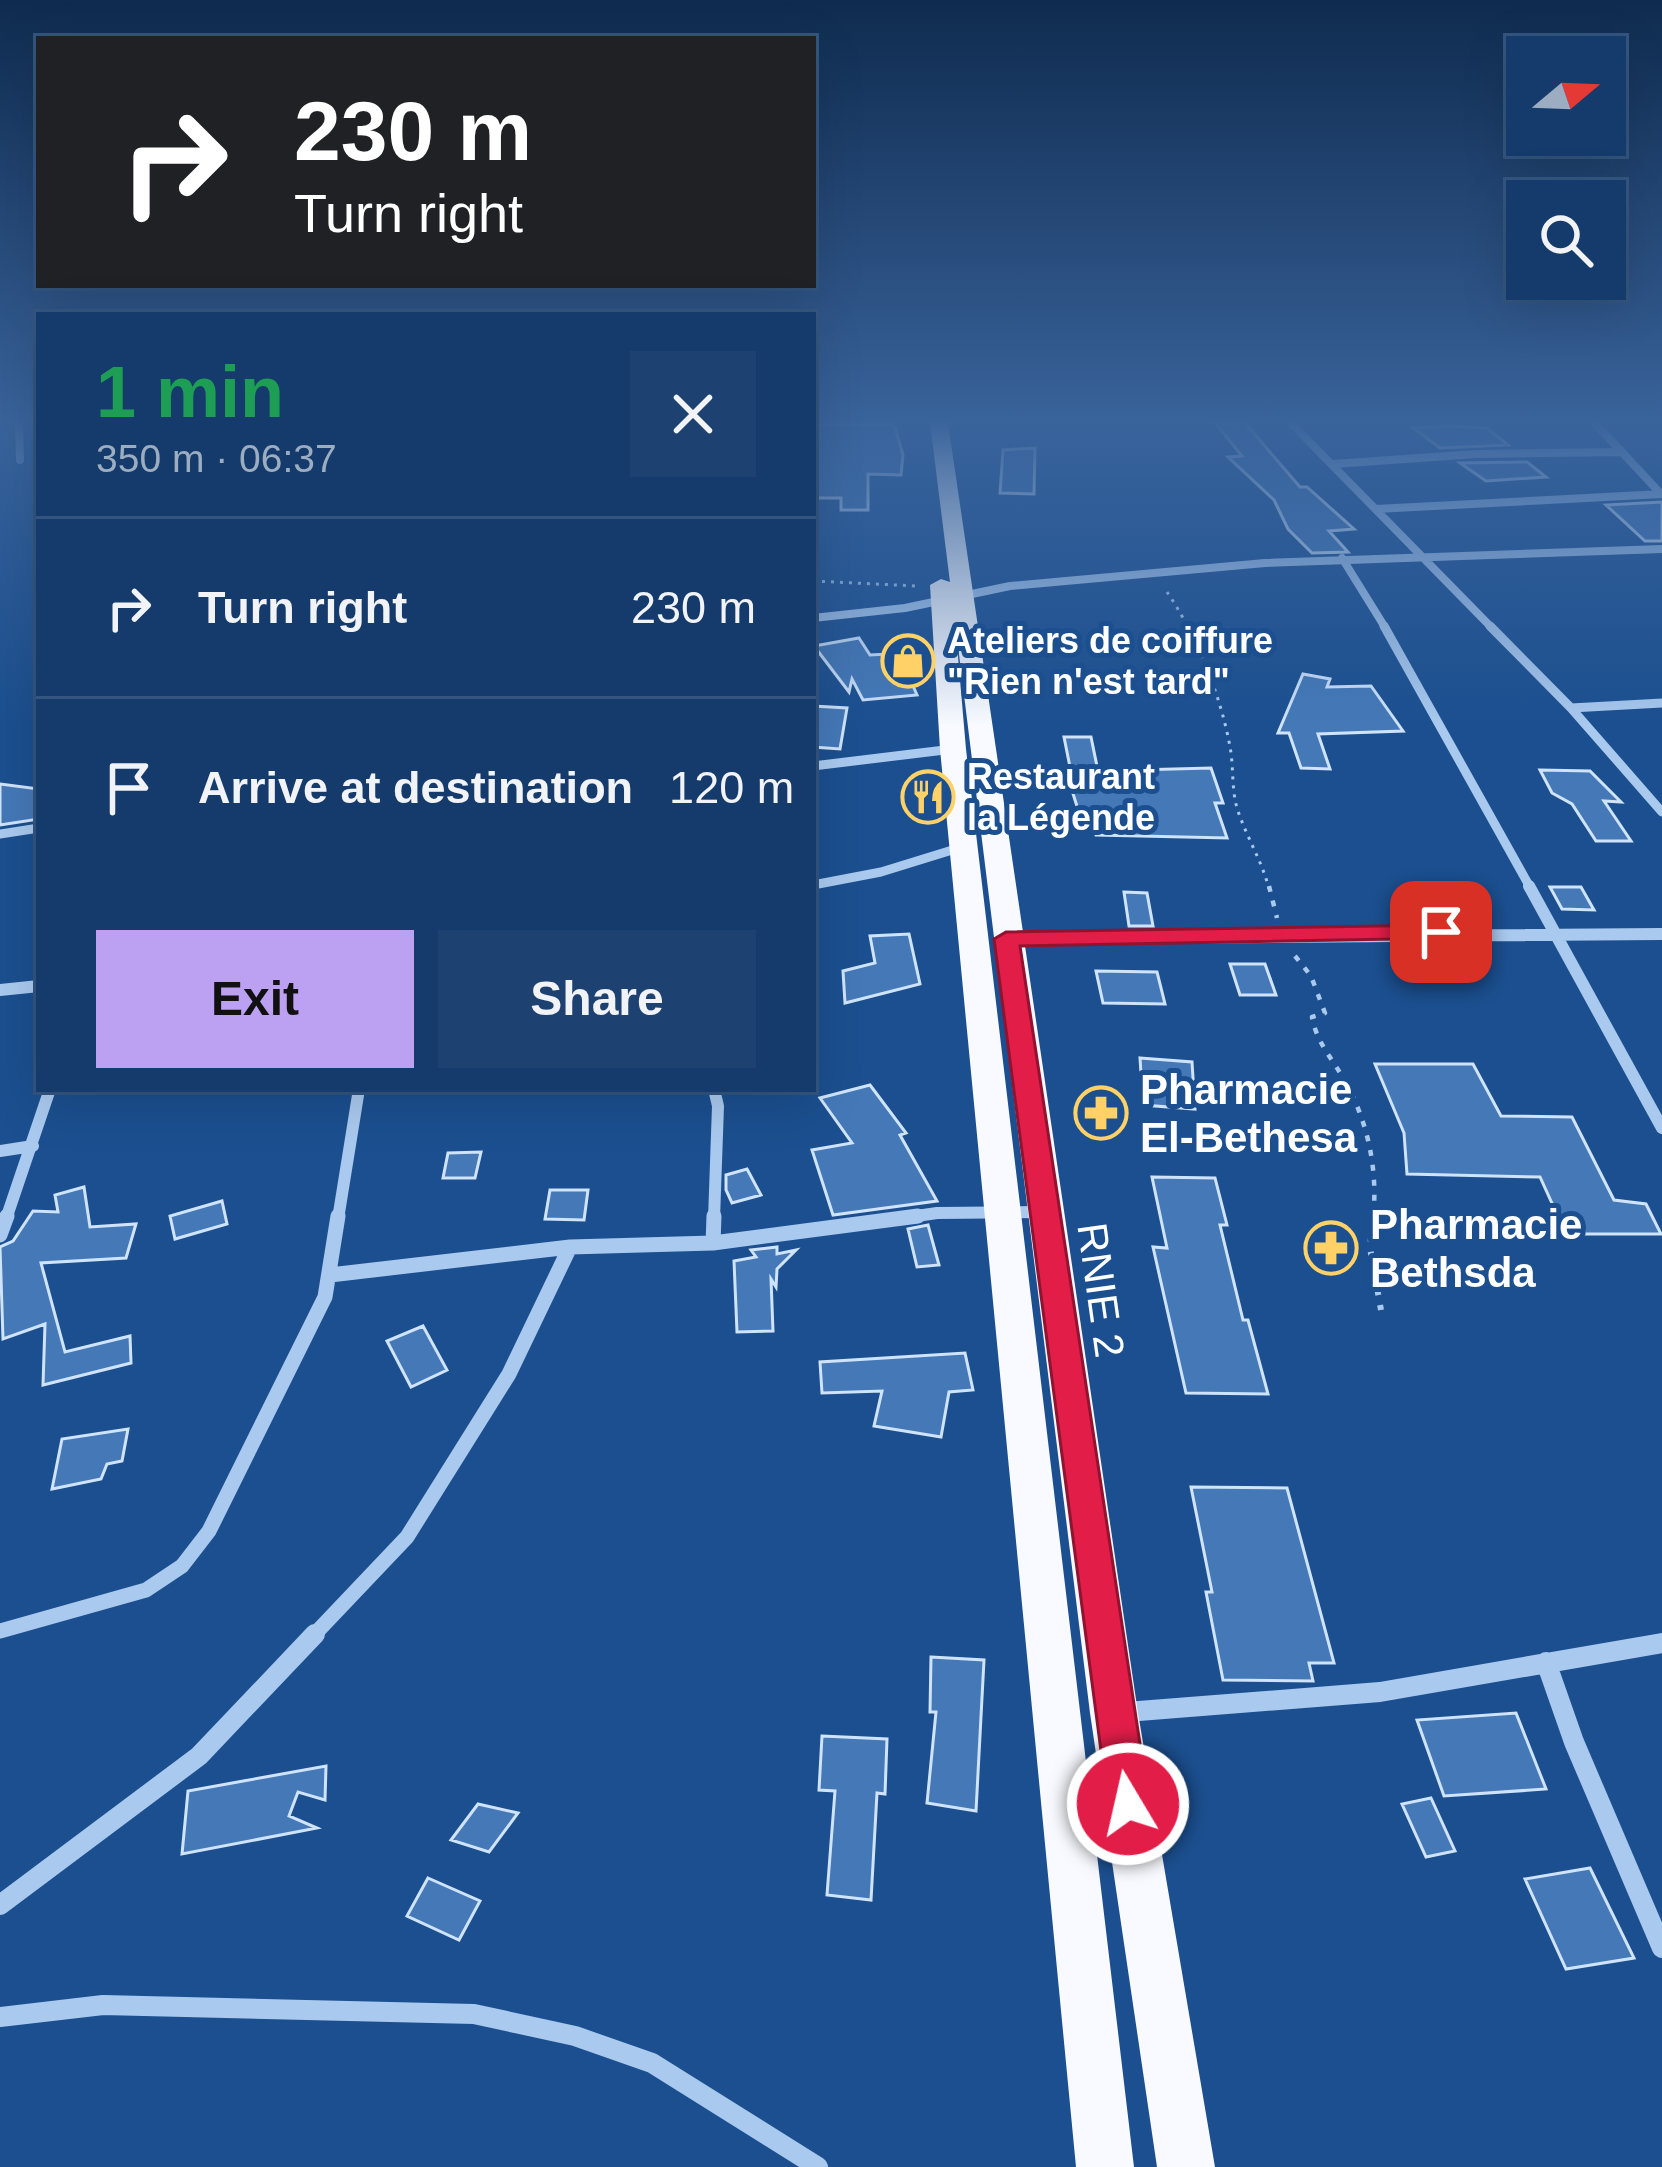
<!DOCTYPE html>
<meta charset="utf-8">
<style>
:root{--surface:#143b6b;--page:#1d4271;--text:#f1f3f6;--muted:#9dadc1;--line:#33557e;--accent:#bca0f2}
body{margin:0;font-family:Helvetica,sans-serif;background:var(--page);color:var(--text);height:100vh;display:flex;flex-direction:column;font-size:45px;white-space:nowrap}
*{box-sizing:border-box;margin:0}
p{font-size:39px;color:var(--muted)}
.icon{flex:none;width:66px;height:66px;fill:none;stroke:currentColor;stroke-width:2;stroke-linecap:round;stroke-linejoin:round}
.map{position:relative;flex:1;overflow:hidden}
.sheet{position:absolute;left:36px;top:312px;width:780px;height:780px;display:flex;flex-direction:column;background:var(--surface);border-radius:0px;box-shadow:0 12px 48px #0002,0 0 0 3px var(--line)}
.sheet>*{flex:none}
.banner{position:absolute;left:36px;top:36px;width:780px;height:252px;border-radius:0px;box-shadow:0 12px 48px #0002,0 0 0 3px var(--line);background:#202124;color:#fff;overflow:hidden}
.needle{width:78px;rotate:71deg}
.buttons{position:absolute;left:1506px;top:36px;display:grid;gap:24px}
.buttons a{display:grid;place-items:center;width:120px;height:120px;border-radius:0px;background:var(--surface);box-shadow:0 12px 48px #0002,0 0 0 3px var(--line);font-size:60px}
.pin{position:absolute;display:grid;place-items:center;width:102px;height:102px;color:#fff;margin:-51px;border-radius:24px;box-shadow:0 6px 18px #0006}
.me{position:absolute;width:132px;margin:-66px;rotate:351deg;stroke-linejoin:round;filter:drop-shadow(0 0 9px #0008)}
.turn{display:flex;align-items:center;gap:42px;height:252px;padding:0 60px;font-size:54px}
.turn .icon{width:156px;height:156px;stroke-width:2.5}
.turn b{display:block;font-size:84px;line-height:102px}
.round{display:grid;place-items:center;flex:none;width:126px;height:126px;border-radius:0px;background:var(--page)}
.head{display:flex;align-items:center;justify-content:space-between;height:204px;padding:0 60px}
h1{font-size:72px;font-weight:700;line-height:90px;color:#1e9e55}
.action{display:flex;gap:24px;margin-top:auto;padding:24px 60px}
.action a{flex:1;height:138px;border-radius:0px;background:var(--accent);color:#111;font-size:48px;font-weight:700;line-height:138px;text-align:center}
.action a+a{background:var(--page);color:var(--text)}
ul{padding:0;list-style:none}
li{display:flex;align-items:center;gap:36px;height:180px;padding:0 60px;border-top:3px solid var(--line)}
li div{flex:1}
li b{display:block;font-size:45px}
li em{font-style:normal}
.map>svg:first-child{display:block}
.building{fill:#4478b7;stroke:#cfe3fa;stroke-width:3}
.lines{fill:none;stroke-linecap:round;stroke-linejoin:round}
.path-far2{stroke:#a9c9ee;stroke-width:3;stroke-dasharray:3 6;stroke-linecap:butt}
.path-far1{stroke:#a9c9ee;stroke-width:4.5;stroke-dasharray:6 9;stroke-linecap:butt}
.path{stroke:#a9c9ee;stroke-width:6;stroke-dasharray:8 10;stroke-linecap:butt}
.minor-far4{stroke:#a9c9ee;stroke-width:8}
.minor-far3{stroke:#a9c9ee;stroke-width:9}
.minor-far2{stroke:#a9c9ee;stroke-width:12}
.minor-far1{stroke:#a9c9ee;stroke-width:15}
.minor{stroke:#a9c9ee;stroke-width:20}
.trunk{fill:#f8faff;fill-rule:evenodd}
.route{fill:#e11d48;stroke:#92132f;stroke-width:3}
.labels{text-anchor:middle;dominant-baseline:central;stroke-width:10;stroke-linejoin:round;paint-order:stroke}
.far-poi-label{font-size:36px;font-weight:bold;fill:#fff;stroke:#1b4f8f;text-anchor:start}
.poi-label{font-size:42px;font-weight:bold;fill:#fff;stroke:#1b4f8f;text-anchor:start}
.street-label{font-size:42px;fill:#fff;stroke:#1b4f8f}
</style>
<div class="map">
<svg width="1662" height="2167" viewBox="0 0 1662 2167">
<rect width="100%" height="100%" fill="#1b4f8f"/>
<path class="building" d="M1245,423L1300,487H1307L1354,529L1329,531L1348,552L1312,553L1288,529L1274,500L1228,457L1242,456L1216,424Z
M894,424L903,455L901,475L868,474V510H841V498H818L813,487V425Z
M1450,426L1487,428L1508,445L1440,448L1413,428Z
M1035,448L1034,494L1000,493L1003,450Z
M1527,462L1546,477L1486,481L1460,463Z
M1662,502V541H1645L1606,505Z
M859,638L870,655L908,653L916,679H910L917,695L863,700L852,679L849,692L814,646Z
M1303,674L1330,679L1327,687L1371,686L1403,731L1318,734L1330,769L1301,768L1289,733H1278Z
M813,706L847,708L840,749L813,747Z
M1064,737H1091L1098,771L1211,768L1223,803H1215L1227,838L1096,835L1093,822H1082L1068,778L1072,777Z
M1540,770L1590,771L1621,802L1604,801L1631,841H1596L1572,804L1552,793Z
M0,784L39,789V819L0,825Z
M1550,887H1581L1594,910L1562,909Z
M1124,892L1147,893L1153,926H1129Z
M909,934L920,984L845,1003L843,971L875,963L870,936Z
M1230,964H1265L1276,995H1240Z
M1096,971L1157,972L1165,1004L1103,1003Z
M1140,1058L1192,1062L1195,1109L1143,1105Z
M1375,1064H1473L1501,1116L1572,1117L1614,1200L1646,1204L1661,1234H1566L1540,1177L1407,1174L1404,1133Z
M870,1085L906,1133L900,1135L937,1201L833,1215L812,1150L852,1143L820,1098Z
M481,1152L475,1178H443L448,1153Z
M747,1169L761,1195L732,1203L726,1190V1175Z
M1152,1177L1215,1178L1227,1225H1220L1243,1320H1248L1268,1394L1186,1393L1153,1247L1167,1248Z
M84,1187L90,1227L136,1224L126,1258L41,1263L65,1352L130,1336L131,1363L43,1385L45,1324L3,1339L0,1247L13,1241L33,1211L58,1212L55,1195Z
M550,1190H588L584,1220L545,1219Z
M222,1201L227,1224L175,1239L170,1216Z
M928,1225L939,1265L917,1267L908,1229Z
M777,1247V1254L796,1250L777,1269L776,1287L771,1279L773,1331L737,1332L734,1261L756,1257L751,1250Z
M423,1326L447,1370L411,1387L387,1341Z
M965,1353L973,1390L949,1392L941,1437L874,1426L882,1391L822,1393L820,1362Z
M128,1429L122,1461L107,1464L101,1479L52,1489L62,1439Z
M1191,1487L1287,1488L1334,1663H1309L1313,1681L1223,1680L1206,1592H1212Z
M931,1657L984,1660L976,1811L927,1803L936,1712H930Z
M1516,1713L1546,1789L1444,1796L1417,1720Z
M822,1736L887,1739L885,1794L877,1793L871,1900L827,1895L835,1791L819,1790Z
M326,1766L325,1800L298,1792L289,1816L317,1828L182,1854L188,1791Z
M1431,1798L1455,1851L1426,1857L1402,1804Z
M478,1804L518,1813L489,1852L451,1840Z
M1590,1868L1634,1958L1566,1969L1525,1879Z
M428,1878L480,1901L459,1940L407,1916Z"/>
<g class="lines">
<path class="path-far2" d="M813,581L917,586
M1167,592C1196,634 1221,696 1230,747C1234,767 1231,791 1238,811C1247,838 1262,861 1269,889"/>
<path class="path-far1" d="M1269,886L1277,918
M1295,956L1311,976L1325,1013L1312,1017C1317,1044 1333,1059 1346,1083C1369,1125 1378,1172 1373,1219"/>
<path class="path" d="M1373,1216L1370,1248L1381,1310"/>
<path class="minor-far4" d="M19,423L20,460
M1291,423L1493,629
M1595,423L1661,494
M1333,464L1476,454L1622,452
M1376,509L1662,494
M1342,558L1386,629
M813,618L905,608L1010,586L1265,563L1662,549"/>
<path class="minor-far3" d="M1384,626L1531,889
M1490,626L1571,708L1662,812
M1571,708L1662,703
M813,766L953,749
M0,834L39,828
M813,885L881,872L962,847"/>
<path class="minor-far2" d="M1529,886L1662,1128
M1007,939L1662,934
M0,990L39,986
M0,1151L33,1146
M6,1219L50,1089
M338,1219L359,1089
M714,1219L718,1106L714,1089
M896,1219L937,1213L1043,1212"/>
<path class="minor-far1" d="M0,1235L7,1216
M713,1243L714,1216
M330,1275L570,1247L713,1243L918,1216
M0,1631L146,1590L182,1566L209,1531L325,1297L338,1216
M312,1637L407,1537L509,1374L570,1247"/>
<path class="minor" d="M1546,1662L1574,1742L1662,1948
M1126,1712L1380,1692L1662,1643
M0,1905L199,1756L315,1634
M0,2017L103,2005L474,2014L575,2036L652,2063L818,2167"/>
<path class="trunk" d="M930,423H948L1138,1713L1215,2167H1157L1090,1713L955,622L966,749L1134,2167H1076L940,749L930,585L941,579L950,582Z"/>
</g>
<linearGradient id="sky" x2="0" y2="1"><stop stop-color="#0f2b4f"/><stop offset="0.58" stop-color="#39639b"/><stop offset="1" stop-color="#39639b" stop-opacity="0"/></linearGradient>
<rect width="1662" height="726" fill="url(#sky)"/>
<path class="route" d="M1441,925L1450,927V938L1020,946L1149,1804L1143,1818L1128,1824L1114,1818L1108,1804L994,939L1006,932Z"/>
<defs>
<g id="shop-ring" transform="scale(2.7)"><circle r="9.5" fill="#1b4f8f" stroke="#ffd166" stroke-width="1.5"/><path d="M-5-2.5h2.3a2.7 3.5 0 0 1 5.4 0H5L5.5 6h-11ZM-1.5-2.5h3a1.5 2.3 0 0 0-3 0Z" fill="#ffd166"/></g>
<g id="restaurant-ring" transform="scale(2.7)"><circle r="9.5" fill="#1b4f8f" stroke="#ffd166" stroke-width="1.5"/><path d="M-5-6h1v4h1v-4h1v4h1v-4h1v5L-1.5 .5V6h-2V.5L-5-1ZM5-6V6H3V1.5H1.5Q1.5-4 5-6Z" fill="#ffd166"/></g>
<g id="pharmacy-ring" transform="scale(2.7)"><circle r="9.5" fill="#1b4f8f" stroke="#ffd166" stroke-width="1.5"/><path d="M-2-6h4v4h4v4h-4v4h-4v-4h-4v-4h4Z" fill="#ffd166"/></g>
</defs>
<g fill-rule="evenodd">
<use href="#shop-ring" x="908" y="661"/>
<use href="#restaurant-ring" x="928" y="797"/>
<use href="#pharmacy-ring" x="1101" y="1113"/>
<use href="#pharmacy-ring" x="1331" y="1248"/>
</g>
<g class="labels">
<g class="far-poi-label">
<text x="947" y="640">Ateliers de coiffure<tspan x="947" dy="41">"Rien n'est tard"</tspan></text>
<text x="967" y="776">Restaurant<tspan x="967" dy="41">la Légende</tspan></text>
</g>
<g class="poi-label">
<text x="1140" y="1089">Pharmacie<tspan x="1140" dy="48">El-Bethesa</tspan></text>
<text x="1370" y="1224">Pharmacie<tspan x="1370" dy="48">Bethsda</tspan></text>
</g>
<g class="street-label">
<text transform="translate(1101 1290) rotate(82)">RNIE 2</text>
</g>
</g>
</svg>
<div class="buttons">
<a><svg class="needle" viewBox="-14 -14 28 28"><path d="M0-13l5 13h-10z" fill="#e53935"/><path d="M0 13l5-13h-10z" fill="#9dadc1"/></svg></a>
<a><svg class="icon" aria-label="search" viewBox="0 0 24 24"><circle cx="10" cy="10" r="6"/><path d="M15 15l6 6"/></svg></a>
</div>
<div class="pin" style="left:1441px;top:932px;background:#d93025"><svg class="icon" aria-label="arrive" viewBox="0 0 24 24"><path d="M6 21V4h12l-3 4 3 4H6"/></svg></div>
<svg class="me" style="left:1128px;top:1804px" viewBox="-20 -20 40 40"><circle r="17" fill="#e11d48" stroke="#fff" stroke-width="3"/><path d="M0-11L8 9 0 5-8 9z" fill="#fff"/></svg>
<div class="banner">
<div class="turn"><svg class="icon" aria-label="right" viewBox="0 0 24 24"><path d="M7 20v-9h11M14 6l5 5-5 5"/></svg><div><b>230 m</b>Turn right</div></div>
</div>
<section class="sheet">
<div class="head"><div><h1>1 min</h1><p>350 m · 06:37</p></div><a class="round"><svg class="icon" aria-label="close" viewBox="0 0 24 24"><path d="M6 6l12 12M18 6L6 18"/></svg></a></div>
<ul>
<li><svg class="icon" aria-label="right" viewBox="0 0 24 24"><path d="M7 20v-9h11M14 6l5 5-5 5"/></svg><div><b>Turn right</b></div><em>230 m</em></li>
<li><svg class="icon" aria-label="arrive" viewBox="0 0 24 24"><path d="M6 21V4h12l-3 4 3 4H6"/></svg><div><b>Arrive at destination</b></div><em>120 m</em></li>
</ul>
<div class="action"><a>Exit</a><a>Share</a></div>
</section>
</div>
